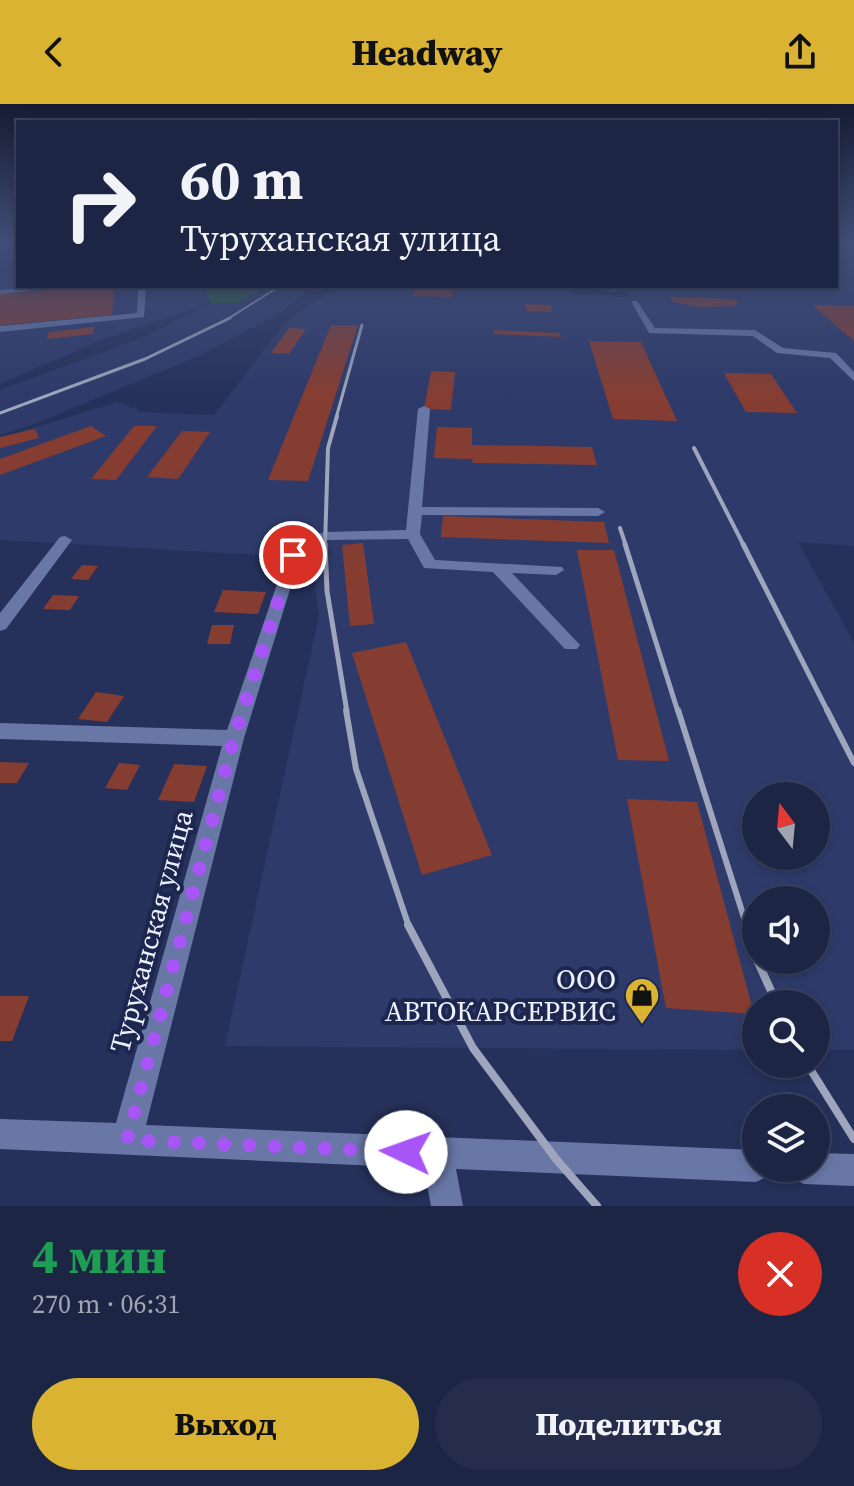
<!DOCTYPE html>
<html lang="ru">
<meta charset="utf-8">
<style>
:root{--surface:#1c2544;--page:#252d4b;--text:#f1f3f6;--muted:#a0a5b2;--line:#3a425d;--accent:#dab333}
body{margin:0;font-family:"Source Serif 4",serif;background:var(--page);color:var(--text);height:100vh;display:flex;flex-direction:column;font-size:30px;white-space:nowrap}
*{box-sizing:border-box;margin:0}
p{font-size:26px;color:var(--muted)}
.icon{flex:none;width:44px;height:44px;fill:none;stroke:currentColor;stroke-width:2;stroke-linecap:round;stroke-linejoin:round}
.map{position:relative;height:1102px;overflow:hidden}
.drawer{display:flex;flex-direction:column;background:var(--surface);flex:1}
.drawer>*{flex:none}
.banner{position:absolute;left:16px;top:16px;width:822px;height:168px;border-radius:0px;box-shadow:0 4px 12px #0003,0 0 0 2px var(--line);background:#1c2544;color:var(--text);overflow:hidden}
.needle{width:52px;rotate:344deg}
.fabs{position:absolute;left:742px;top:678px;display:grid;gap:16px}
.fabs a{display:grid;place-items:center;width:88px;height:88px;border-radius:50%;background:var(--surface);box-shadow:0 4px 12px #0003,0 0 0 2px var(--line);font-size:40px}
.pin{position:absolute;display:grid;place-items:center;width:68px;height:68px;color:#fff;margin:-34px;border:4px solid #fff;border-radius:50%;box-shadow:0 2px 8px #0007}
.me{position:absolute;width:88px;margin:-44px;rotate:273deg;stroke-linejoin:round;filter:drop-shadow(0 0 6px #0008)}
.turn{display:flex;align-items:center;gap:28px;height:168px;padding:0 32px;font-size:36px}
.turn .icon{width:104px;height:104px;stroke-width:2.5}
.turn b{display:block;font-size:56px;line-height:68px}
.round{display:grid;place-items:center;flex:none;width:84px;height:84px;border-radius:42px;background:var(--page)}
.overview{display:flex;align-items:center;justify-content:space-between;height:136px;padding:0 32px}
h1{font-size:48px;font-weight:800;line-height:60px;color:#1e9e55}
.action{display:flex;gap:16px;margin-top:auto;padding:16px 32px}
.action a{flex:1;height:92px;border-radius:48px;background:var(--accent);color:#111;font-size:32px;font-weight:800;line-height:92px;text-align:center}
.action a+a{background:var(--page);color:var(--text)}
header{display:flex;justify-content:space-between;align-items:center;height:104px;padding:0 32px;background:var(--accent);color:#111;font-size:36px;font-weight:800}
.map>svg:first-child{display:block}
.built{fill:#2e3b6a;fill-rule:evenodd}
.green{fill:#285a36}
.building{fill:#863d31}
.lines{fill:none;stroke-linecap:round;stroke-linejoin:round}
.minor{fill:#6977a7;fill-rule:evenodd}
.rail-far5{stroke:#9ea5bc;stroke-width:2}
.rail-far4{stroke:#9ea5bc;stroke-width:3}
.rail-far3{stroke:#9ea5bc;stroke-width:4}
.rail-far2{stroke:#9ea5bc;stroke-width:5}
.rail-far1{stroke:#9ea5bc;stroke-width:6}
.rail{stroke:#9ea5bc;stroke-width:8}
.route{stroke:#a855f7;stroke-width:14;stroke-dasharray:0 25.2}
.labels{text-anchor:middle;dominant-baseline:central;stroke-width:8;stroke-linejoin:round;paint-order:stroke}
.near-street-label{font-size:28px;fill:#edf1fc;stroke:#1c264f}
.near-poi-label{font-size:28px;fill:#edf1fc;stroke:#1c264f;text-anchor:end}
</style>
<header><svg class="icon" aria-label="back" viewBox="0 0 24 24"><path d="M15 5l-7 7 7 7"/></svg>Headway<svg class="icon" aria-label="share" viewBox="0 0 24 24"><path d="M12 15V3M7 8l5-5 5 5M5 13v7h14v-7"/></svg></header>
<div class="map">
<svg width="854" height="1102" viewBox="0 0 854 1102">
<rect width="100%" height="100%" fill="#26315b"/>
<path class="built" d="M836,139H854V193L837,189L854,195V442L798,438L854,539V946H816V900H756V946L225,942L319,512L311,454L0,436V334L118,298L141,308L214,311L284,220L338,182H569L572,190L629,193L626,182H836ZM756,692H816V752H756ZM756,796H816V856H756Z
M18,174V182H204L210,199L104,235L0,280V175Z
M244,182H314L282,208L199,252L37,319L0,331V286L142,234Z"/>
<path class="green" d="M204,182H268L239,199H210Z"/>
<path class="building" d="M98,182H115L112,211L0,221V190Z
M414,186H453V193L413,192Z
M670,193L732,195L739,198L735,200L737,202L698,203L673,198Z
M526,200L551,201L552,208L526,207Z
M812,201L854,202V237Z
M331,221H358L308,377L268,376Z
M94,223L93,230L47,235L49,228Z
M289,224L306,225L289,250L271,249Z
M494,226L560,229L561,233L493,230Z
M589,237L641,238L677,317L613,315Z
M431,267L455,268L451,306L424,305Z
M724,269L771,270L797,309L746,308Z
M91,322L106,332L0,371V355Z
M134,322H157L116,376L91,375Z
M437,323L472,324V341L592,343L597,361L473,359L472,355L434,354Z
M35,325L39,334L0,344V333Z
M182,327L210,328L178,375L147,373Z
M443,412L604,418L609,439L441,433Z
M363,439L374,520L350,522L342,441Z
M577,446H614L669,657L618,656Z
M82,461L98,462L88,476L71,475Z
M223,486L266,488L258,510L214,508Z
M53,491L79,492L70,506L43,505Z
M212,521H234L230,540H207Z
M406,538L492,751L422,771L352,549Z
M96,588L124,592L107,618L78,615Z
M0,658L29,659L17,679H0Z
M119,659L140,661L127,686L105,684Z
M174,660L207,662L194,698L158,696Z
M627,695L697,698L754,910L666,904Z
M0,892H29L12,937H0Z"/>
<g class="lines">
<path class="minor" d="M840,139L854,140V144L841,140Z
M43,182H77L0,190V186Z
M138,182H146L144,213L0,228V222L137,209Z
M581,182L619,185L615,187Z
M631,197H637L655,224L755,226L783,244L836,249L854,268V277L830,254L777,249L753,232L649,229Z
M424,302L430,305L422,403L598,404L605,408L598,412L422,411L420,430L435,456L562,463L564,466L556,471L512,469L580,541L577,545H565L493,468L424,464L408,435L325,436L315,439L300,453L244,634L146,1021L756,1046V1064H771L767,1073L756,1078L456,1065L463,1102H431L424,1064L0,1045V1015L116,1019L222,642L0,635V619L227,626L288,448L305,433L325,428L406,426L418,305Z
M65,432L72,436L6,525L0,527V509L60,433Z
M816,1049L854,1050V1082L804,1080L793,1075L788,1064H816Z"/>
<path class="rail-far5" d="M226,216L280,182"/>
<path class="rail-far4" d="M0,309L145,255L230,214
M336,314L362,221"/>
<path class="rail-far3" d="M694,344L744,442
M620,424L626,442
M325,442L328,344L337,312"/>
<path class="rail-far2" d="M325,440L327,487L347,608
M625,440L678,608
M743,440L828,608"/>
<path class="rail-far1" d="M346,606L356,665L409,823
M678,606L747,823
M827,606L854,659"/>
<path class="rail" d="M408,821L473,944L556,1055L597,1102
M746,821L756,853
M757,856L777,900
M807,960L854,1035"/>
</g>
<linearGradient id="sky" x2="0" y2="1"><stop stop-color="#151b32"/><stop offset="0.47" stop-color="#414e77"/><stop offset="1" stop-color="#414e77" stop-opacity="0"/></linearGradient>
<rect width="854" height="293" fill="url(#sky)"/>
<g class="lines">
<path class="route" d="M293,451L234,634L127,1036L406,1048"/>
</g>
<defs>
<g id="shop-pin" transform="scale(1.8)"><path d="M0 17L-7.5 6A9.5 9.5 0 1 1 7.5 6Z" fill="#dab333" stroke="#1c264f"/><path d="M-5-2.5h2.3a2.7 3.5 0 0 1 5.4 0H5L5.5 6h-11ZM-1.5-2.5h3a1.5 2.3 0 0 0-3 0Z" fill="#111"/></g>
</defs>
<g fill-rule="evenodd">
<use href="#shop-pin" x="642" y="891"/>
</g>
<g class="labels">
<g class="near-street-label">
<text transform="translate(151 827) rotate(-75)">Туруханская улица</text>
</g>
<g class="near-poi-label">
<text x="616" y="875">ООО<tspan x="616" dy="32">АВТОКАРСЕРВИС</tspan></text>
</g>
</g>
</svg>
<div class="fabs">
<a><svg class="needle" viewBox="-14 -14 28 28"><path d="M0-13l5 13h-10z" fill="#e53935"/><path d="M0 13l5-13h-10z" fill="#a0a5b2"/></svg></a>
<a><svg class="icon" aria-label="sound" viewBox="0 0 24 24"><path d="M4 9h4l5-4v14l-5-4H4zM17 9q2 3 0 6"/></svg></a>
<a><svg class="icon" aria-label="search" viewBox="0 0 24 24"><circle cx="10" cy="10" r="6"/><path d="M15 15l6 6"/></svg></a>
<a><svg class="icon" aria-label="layers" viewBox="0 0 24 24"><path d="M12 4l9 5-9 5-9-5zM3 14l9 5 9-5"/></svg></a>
</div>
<div class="pin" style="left:293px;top:451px;background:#d93025"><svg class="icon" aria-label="arrive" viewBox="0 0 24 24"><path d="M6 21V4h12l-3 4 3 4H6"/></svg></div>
<svg class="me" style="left:406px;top:1048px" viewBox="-20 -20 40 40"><circle r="19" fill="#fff"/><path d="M0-13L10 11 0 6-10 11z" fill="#a855f7"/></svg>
<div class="banner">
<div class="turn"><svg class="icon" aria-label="right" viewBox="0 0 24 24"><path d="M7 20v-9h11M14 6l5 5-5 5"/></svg><div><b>60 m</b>Туруханская улица</div></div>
</div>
</div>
<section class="drawer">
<div class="overview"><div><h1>4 мин</h1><p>270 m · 06:31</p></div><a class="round" style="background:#d93025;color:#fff"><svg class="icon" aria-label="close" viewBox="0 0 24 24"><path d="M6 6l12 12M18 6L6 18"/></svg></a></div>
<div class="action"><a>Выход</a><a>Поделиться</a></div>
</section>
